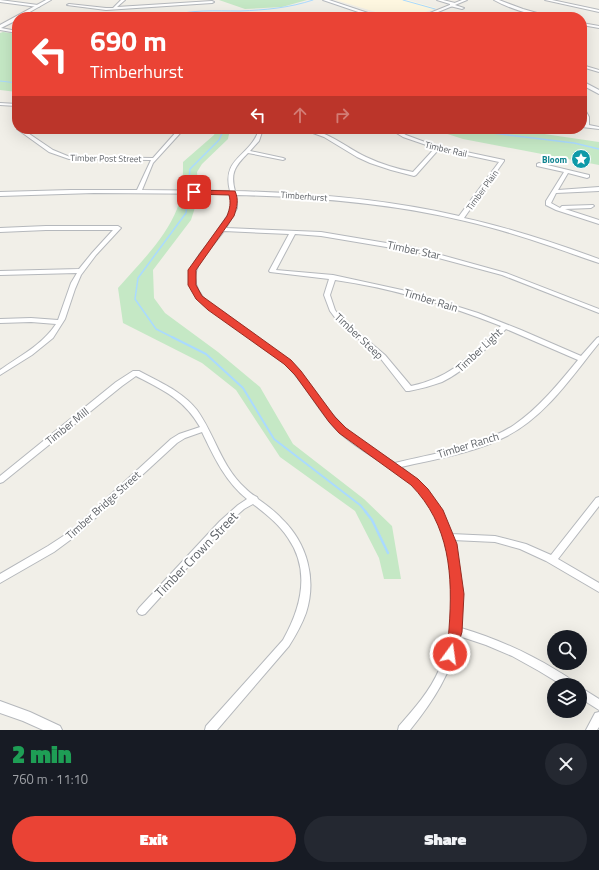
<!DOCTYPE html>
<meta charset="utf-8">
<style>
:root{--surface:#171b24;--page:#242831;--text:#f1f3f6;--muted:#9ea1a6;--accent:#ea4335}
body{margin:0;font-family:"Titillium Web",sans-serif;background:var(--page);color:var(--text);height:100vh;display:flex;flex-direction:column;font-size:15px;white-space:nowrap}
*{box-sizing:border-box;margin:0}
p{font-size:13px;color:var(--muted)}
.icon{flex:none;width:22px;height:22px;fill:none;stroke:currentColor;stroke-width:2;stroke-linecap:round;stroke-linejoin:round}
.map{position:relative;height:730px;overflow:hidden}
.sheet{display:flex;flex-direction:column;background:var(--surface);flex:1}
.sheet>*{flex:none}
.top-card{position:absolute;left:12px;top:12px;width:575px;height:122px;border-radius:16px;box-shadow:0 4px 16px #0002;background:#ea4335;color:#fff;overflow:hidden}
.fabs{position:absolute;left:547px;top:630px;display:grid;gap:8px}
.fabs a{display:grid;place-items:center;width:40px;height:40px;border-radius:50%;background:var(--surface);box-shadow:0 4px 16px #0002;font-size:20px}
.pin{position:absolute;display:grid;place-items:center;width:34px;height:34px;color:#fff;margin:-17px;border-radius:8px;box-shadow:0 2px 6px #0006}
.me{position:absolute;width:44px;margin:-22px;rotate:14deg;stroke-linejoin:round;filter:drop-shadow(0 0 3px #0008)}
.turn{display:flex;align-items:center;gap:14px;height:84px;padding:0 12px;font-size:18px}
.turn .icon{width:52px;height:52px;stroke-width:2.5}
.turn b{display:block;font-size:28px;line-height:34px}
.lanes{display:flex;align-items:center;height:38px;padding:0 12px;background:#0003;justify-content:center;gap:20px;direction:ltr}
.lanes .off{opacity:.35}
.round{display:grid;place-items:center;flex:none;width:42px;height:42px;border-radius:21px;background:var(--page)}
.overview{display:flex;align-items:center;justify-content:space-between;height:68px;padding:0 12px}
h1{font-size:24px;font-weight:800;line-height:30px;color:#1e9e55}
.cta{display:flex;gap:8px;margin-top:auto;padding:8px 12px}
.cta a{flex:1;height:46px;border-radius:24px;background:var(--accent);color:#fff;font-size:16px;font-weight:800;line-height:46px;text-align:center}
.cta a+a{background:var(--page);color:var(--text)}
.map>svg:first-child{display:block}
.commercial{fill:#fef7e0}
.green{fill:#c5e8c5}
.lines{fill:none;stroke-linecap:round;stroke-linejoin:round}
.stream-far3{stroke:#aadaff;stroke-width:1}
.stream-far2{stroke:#aadaff;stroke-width:1.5}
.stream-far1{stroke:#aadaff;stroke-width:2}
.stream{stroke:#aadaff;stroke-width:2.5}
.minor-casing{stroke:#b5b8bc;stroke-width:2}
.tertiary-casing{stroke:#b5b8bc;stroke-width:2}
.secondary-casing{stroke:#b6babf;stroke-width:2}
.minor{fill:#fff;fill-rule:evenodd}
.tertiary{fill:#fff;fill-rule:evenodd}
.secondary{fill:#fff;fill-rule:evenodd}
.route{fill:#ea4335;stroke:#982c22}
.labels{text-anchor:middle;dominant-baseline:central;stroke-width:4;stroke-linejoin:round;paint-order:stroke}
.far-street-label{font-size:9px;fill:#5f6368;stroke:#fff}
.far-culture-label{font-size:9px;font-weight:bold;fill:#0d838f;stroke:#fff;text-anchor:end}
.street-label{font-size:11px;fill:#5f6368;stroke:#fff}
.near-street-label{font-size:13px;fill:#5f6368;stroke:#fff}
</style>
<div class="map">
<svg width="599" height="730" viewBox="0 0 599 730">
<rect width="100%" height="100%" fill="#f1efe8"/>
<path class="commercial" d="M336,0H408L436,8L412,17H392Z"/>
<path class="green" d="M219,0H307L282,7L245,9Z
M3,32L17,34V92L0,90V33Z
M217,129H230L228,139L202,164L197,172L199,195L191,220L153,270L154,298L165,313L218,352L260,387L293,444L364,499L392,526L401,579H384L379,558L355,511L280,457L236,390L202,363L123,323L118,288C139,264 165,239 177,209C183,194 183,177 183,162L214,135Z
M432,129H510L599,142V165L463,139Z"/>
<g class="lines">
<path class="stream-far3" d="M403,0L435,9
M167,17C191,9 215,11 240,11C265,10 289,8 313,0
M0,81L17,83"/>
<path class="stream-far2" d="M460,129L574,143L599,149
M188,190L190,169L219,140L224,129
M174,338L156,329L135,299L138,278L186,213L188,195"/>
<path class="stream-far1" d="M172,337L206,354L243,388L274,439L360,505L366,512"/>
<path class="stream" d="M365,511L372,520L388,553"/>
<g class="minor-casing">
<path id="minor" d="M0,0L38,5L40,6L38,7L0,2Z
M121,0H125L117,7L212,1L214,2L212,3L106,10L67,5L69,4L106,8H113Z
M437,0H443L455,3V5L464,8L462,9L450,6V4Z
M494,0H499L523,9L551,17C535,17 508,8 494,0Z
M545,0H552L599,10V12Z
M318,13L320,14V17H316V15L286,17Z
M582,23L599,26V28L582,25Z
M583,41H585L586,42L582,44Z
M582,65L599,70V72L582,67Z
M0,103L17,104V106L0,105Z
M582,108H584L589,117V125L599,127V129L582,127V125H585V117L582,113Z
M17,129H22L53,150L70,157L153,158L177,131L111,130L109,129H184L153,163L142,190L230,191C221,157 251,157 259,129H263L259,141L250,151L283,158L285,159L283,160L248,153C235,166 230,173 235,191C310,193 386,199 459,216L499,162L439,149L416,175L414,176L391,170L370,163L357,157L324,137L302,129C326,129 345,147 366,157C381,164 397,169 413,172L435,148L403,137L390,129H396L406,135L433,145L504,160V161L464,218C510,228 555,243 599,259V263C583,258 568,252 553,247C524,237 495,228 465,221C390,203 313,197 236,195L237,208L226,228L321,232L416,248L506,273L599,309V313L502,275L416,252L321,236L295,234L276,270L333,275L411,292L478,313L521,330L581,356L597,338L599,337V343C572,376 546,416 507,436C474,453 436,459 401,467C425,484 442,506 451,534L495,536L526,544L551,555L596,498L599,497V506L558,559L599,583V592L546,561L520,549L495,542L453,540C462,570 463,598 461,628C495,638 526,652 556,670C562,674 572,678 575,685H562L539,671L512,656L486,645L459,636C451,674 434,700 410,730H398L399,726C414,709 430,691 439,670C462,617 458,540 421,494C399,467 364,456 339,432C318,412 306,383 285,364C277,356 267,351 258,344C240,331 222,318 204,305C183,284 186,271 203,250C209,243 215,234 219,228C227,217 234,209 230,194L94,193L0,196V192L71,190H137L151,160L69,159L49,152ZM224,231L289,234L269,271L270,272L329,279L324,295L330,311L336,319L381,359L406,391H409C420,389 431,386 442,382C467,370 486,348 506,329L578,360C559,383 539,408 514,425C479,448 434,453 395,463L365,444L345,428L330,412L304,377L289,360L208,303C179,274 206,256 224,231ZM335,280C392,288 447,305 501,326C471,355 453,377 411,386L385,355L340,317L335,310L330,295Z
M539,163L589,175V177L587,178L568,173L558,190L599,187V191L556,193L551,203L560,208L562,206L593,205L594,206L591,208L565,209L599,220V224L556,210L546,205V201L564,172L537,166V164Z
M46,226H118L121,228L96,255L81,275L75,289L65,319L53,338L32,355L0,375V370C20,356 42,345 56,324L31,322L0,323V319L31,318L58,320L71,283L77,273L0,275V271L79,269L92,253L113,230H46L0,232V228Z
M133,371H139C159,382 182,391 197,410C215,435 221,466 245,488C248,491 252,495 257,497L258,499C266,505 275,511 282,519C307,543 317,579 306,613C302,624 296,635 289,646L217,730H205L206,726L283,640C301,608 311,571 288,538C279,524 266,514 253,504L244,509L226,525L145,614L142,615L139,614L137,611L139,608L220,521L238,505L247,499C225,481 214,457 202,432L185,438L177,443L77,535L54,552L0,583V574L48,546L71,531L171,439L179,434L200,427C184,399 163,390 136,376L122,386L3,482L0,483V476L116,382Z
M580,687L599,699V710L580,698Z
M599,712V727L597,730H586L595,713Z"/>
</g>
<g class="tertiary-casing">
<path id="tertiary" d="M46,0H51L21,17H17V20L1,28L17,31V33L0,30V25Z
M462,0H467L426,17H420Z
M0,701L30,712L60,726L62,730H43L23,721L0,713Z"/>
</g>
<g class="secondary-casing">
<path id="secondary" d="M323,0H329L380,17H373Z
M582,81L599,90V94L582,85Z"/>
</g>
<use href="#minor" class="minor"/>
<use href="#tertiary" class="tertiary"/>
<use href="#secondary" class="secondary"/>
</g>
<path class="route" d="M194,190L235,191C239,200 237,207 234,216L196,270V285L202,296L291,360L301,371L335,417L346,428L418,479L428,489L443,510L457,544L464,594L462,632L454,658L450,660L445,658C441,650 449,638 449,629C453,575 450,525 411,485L339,433L329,422L295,375L284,364L208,310L196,299L188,285V270L227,216C230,208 231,203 229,195L191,194V191Z"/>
<defs>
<g id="sight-disc" transform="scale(1)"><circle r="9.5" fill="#0f9aa8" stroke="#fff"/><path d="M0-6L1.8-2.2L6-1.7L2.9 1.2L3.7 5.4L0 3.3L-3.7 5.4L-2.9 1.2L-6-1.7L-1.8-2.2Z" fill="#fff"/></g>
</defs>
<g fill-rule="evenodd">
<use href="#sight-disc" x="581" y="159"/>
</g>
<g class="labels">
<g class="far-street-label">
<text transform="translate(446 149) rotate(13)">Timber Rail</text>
<text transform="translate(106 158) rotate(1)">Timber Post Street</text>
<text transform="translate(482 190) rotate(-54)">Timber Plain</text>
<text transform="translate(304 196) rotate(4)">Timberhurst</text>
</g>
<g class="far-culture-label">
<text x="567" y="159">Bloom</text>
</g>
<g class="street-label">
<text transform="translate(414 250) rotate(12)">Timber Star</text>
<text transform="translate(431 300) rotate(17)">Timber Rain</text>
<text transform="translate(359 336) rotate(43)">Timber Steep</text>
<text transform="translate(479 350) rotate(-43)">Timber Light</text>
<text transform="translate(67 426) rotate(-39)">Timber Mill</text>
<text transform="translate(468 445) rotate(-17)">Timber Ranch</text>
<text transform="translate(103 505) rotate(-42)">Timber Bridge Street</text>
</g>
<g class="near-street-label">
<text transform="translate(196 554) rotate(-46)">Timber Crown Street</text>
</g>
</g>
</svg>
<div class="fabs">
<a><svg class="icon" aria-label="search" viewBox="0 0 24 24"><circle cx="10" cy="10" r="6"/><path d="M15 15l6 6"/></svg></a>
<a><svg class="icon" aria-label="layers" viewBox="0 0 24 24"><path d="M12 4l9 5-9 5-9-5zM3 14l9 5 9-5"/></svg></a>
</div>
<div class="pin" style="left:194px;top:192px;background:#d93025"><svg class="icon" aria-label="arrive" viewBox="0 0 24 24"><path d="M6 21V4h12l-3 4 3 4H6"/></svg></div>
<svg class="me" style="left:450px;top:654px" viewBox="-20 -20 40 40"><circle r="17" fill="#ea4335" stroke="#fff" stroke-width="3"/><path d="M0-11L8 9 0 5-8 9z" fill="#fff"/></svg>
<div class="top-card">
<div class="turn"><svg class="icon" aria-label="left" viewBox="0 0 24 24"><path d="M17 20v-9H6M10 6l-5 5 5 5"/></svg><div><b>690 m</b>Timberhurst</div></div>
<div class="lanes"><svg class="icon" aria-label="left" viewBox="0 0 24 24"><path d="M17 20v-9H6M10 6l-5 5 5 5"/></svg><svg class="icon off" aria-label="ahead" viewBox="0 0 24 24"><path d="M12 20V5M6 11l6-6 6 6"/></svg><svg class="icon off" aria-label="right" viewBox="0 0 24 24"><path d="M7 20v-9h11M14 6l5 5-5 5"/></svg></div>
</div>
</div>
<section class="sheet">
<div class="overview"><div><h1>2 min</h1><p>760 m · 11:10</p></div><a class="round"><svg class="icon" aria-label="close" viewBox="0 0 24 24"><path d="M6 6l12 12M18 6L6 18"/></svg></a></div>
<div class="cta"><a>Exit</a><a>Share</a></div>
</section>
